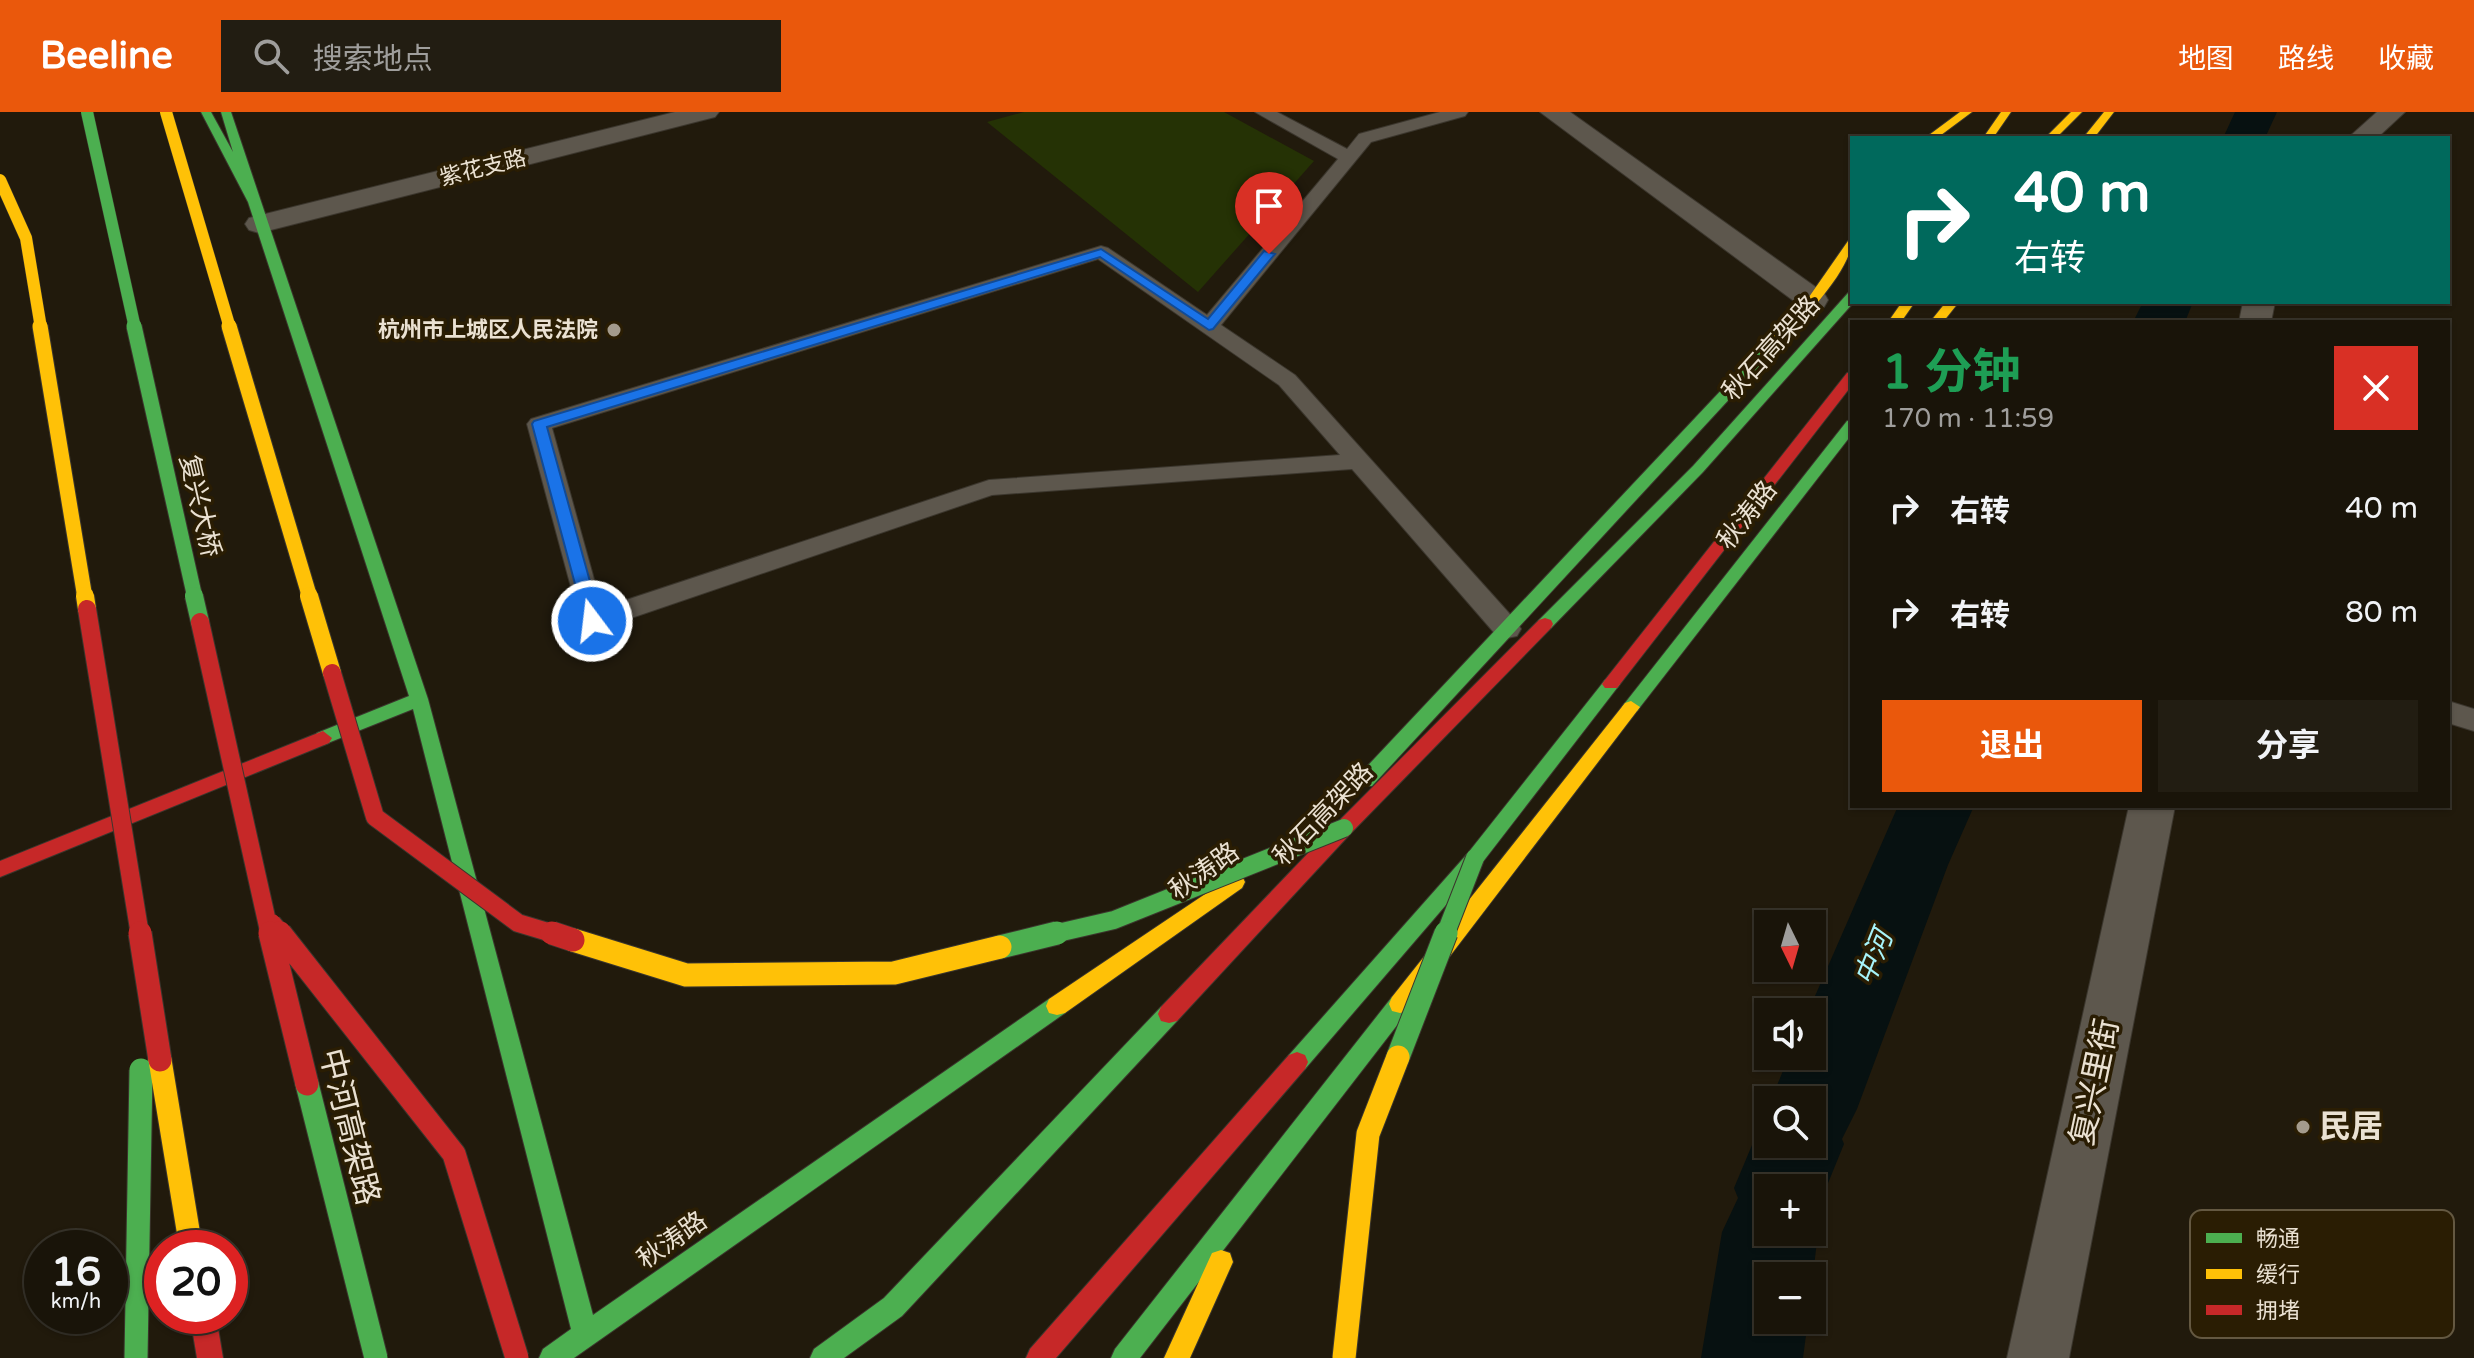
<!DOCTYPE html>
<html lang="zh">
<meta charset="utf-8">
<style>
:root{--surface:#191409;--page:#221d12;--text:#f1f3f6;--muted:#9f9e9c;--line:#37332a;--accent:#ea580c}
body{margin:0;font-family:"Varela Round","Noto Sans SC",sans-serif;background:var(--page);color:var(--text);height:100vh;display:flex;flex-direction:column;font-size:30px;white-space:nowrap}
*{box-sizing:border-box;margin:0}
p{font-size:26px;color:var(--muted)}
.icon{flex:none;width:44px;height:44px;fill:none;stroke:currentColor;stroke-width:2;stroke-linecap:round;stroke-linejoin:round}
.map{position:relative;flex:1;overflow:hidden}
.details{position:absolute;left:1850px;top:208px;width:600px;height:488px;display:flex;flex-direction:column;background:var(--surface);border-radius:0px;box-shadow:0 2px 6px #0004,0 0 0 2px var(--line)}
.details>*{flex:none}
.banner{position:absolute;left:1850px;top:24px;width:600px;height:168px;border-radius:0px;box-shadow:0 2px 6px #0004,0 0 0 2px var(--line);background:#00695c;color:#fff;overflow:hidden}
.needle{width:52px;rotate:175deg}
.fabs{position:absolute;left:1754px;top:798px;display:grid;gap:16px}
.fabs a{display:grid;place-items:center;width:72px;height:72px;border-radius:0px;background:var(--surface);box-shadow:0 2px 6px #0004,0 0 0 2px var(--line);font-size:40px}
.speed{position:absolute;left:24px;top:1118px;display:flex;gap:16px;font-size:40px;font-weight:700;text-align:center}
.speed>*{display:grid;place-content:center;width:104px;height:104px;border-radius:50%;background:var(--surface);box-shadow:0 2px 6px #0004,0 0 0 2px var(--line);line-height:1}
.speed small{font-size:20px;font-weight:400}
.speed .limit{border:12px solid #d22;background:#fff;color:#111}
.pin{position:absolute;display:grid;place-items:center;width:68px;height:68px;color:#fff;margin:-82px -34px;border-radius:50% 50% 50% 0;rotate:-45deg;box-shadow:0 0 8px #0007}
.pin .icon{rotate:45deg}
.me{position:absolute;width:88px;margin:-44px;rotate:345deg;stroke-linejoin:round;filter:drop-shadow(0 0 6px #0008)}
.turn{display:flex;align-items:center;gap:28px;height:168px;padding:0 32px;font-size:36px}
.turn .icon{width:104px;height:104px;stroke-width:2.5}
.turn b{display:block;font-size:56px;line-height:68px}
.round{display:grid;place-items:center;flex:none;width:84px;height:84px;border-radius:0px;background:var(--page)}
.overview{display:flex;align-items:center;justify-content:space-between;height:136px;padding:0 32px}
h1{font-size:48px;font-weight:700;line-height:60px;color:#1e9e55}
.primary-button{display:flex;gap:16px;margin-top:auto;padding:16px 32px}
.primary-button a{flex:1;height:92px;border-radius:0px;background:var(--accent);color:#fff;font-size:32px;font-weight:700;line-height:92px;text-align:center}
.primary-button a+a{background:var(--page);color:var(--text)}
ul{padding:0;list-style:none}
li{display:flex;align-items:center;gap:24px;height:104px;padding:0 32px}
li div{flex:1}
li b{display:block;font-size:30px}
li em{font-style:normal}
header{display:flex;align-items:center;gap:48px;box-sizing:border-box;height:112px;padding:0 40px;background:var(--accent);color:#fff}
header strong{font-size:38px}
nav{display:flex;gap:44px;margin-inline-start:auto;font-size:28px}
.search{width:560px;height:72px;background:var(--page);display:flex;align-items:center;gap:20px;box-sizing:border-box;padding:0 28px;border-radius:0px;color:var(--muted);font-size:30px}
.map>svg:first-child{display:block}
.green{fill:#253205}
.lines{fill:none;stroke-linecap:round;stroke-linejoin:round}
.canal{fill:#071111;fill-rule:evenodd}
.lane-casing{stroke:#3b362d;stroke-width:2}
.street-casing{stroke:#3b362d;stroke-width:2}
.fast-casing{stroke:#3b362d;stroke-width:2}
.slow-casing{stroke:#3b362d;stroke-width:2}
.jam-casing{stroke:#3b362d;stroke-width:2}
.lane{fill:#5d574d;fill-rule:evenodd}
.street{fill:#5d574d;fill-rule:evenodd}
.fast{fill:#4caf50;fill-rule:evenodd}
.slow{fill:#ffc107;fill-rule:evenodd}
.jam{fill:#c62828;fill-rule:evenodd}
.fast-bridge-far3-casing{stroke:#3b362d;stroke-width:13;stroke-linecap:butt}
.fast-bridge-far2-casing{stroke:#3b362d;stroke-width:17;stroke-linecap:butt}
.fast-bridge-far1-casing{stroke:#3b362d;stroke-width:20;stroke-linecap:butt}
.fast-bridge-casing{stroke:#3b362d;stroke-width:25;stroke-linecap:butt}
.slow-bridge-far3-casing{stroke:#3b362d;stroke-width:13;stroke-linecap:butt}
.slow-bridge-far2-casing{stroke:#3b362d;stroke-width:17;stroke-linecap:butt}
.slow-bridge-far1-casing{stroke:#3b362d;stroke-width:20;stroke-linecap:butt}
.slow-bridge-casing{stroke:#3b362d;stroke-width:25;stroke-linecap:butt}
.jam-bridge-far1-casing{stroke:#3b362d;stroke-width:20;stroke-linecap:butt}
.jam-bridge-casing{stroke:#3b362d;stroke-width:25;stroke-linecap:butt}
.fast-bridge-far3{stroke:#4caf50;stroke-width:12}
.fast-bridge-far2{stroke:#4caf50;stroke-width:15}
.fast-bridge-far1{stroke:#4caf50;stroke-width:18}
.fast-bridge{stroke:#4caf50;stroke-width:23}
.slow-bridge-far3{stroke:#ffc107;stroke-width:12}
.slow-bridge-far2{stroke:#ffc107;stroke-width:15}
.slow-bridge-far1{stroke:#ffc107;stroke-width:18}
.slow-bridge{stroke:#ffc107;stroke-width:23}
.jam-bridge-far1{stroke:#c62828;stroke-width:18}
.jam-bridge{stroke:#c62828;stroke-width:23}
.route{fill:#1a73e8;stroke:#114b97;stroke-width:2}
.poi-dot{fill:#a49b8d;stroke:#2a1d03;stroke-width:3}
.labels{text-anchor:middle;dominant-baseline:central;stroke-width:7;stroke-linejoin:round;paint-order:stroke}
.far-street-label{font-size:22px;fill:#eae1d2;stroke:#2a1d03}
.far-poi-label{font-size:22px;font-weight:bold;fill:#eae1d2;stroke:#2a1d03;text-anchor:end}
.street-label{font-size:26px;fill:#eae1d2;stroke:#2a1d03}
.water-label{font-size:28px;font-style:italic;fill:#a7f4fa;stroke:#2a1d03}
.near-street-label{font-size:32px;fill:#eae1d2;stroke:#2a1d03}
.near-poi-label{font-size:32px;font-weight:bold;fill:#eae1d2;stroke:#2a1d03;text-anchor:start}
.key{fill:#2a1d03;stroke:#645841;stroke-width:2}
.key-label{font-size:22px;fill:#eae1d2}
</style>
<header>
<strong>Beeline</strong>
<div class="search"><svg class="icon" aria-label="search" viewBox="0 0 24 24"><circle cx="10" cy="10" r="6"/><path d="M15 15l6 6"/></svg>搜索地点</div>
<nav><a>地图</a><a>路线</a><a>收藏</a></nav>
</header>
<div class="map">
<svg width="2474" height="1246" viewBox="0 0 2474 1246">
<rect width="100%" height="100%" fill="#211a0c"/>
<path class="green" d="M1024,0H1224L1314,49L1198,180L987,10Z"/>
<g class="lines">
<path class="canal" d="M2235,0H2277L2265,26H2223Z
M2143,190H2193L2185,210H2133Z
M1898,694H1974L1948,753L1857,997L1842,1027L1844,1032L1813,1108L1818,1120L1812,1172V1164H1768V1208H1808L1803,1246H1701L1722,1120L1738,1086L1734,1076L1765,1002L1768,1001V1032H1812V988H1771L1789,944H1812V900H1808ZM1768,1076H1812V1120H1768Z
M1768,994V1000L1767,997Z"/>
<g class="lane-casing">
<path id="lane" d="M1255,0H1277L1347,37L1359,22L1440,0H1468L1465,4L1371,30L1221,213L1295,263L1517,510L1521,517L1517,524L1507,526L1497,524L1352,357L992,383L602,516L592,518L582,516L527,312L531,307L1101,134L1108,136L1207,203L1338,47ZM1098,147L1279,273L1340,343L989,368L602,496L552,316Z
M2448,589L2474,597V619L2448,611Z"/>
</g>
<g class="street-casing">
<path id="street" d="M675,0H719L715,5L259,121L249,118L245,112L249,106Z
M1540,0H1570L1824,181L1828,188L1824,195L1813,197L1802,195Z
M2377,0H2405L2377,26H2348Z
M2243,190H2275L2271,210H2239Z
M2129,694H2175L2069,1246H2007Z"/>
</g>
<g class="fast-casing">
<path id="fast" d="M201,0H211L233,40L221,0H231L428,587L593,1203L1049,887L1057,885L1065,887L1068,894L1065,901L574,1246H539L543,1237L571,1217L413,597L323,633L314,626L317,621L409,584L248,90Z
M1852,180L1854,190L1703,360L1551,516H1539L1537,512L1539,508L1693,354L1848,181Z
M1765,236L1772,240L1770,243L1372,674H1358L1356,669L1358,664L1760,237Z
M1852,308V322L1637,599H1625L1622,595L1625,591L1847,309Z
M1611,566L1617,568L1620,572L1617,576L1482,751L1305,957L1297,960L1289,957L1286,950L1289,943L1468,741L1605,568Z
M1400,883L1408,885L1411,892L1408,899L1140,1246H1111L1115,1237L1392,885Z
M1169,893L1177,895L1180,902L1177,909L902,1204L844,1246H810L814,1237L884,1186L1161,895Z"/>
</g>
<g class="slow-casing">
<path id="slow" d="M1960,0H1972L1937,26H1925Z
M2001,0H2011L1993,26H1983Z
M2071,0H2082L2056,26H2045Z
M2104,0H2114L2094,26H2083Z
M1852,128C1852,160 1792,219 1770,243H1760V237L1809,185L1848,129Z
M1902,190H1915L1901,210H1888Z
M1946,190H1959L1943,210H1930Z
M1631,589L1640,595L1637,599L1408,899L1400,901L1392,899L1389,892L1392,885L1625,591Z
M1235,762L1242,764L1245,770L1242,776L1065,901L1057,903L1049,901L1046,894L1049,887Z
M1221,1138L1230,1141L1233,1150L1190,1246H1164L1212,1141Z"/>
</g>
<g class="jam-casing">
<path id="jam" d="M1852,260V273L1617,576H1605L1602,572L1605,568L1847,261Z
M1545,506L1551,508L1553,512L1551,516L1351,721L1177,909L1169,911L1161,909L1158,902L1161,895L1337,711L1539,508Z
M323,619L332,626L329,631L0,765V749Z
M1297,940L1305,943L1308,950L1305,957L1056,1246H1026L1030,1237L1289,943Z
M190,1204H216L223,1246H197Z"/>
</g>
<use href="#lane" class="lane"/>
<use href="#street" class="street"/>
<use href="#fast" class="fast"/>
<use href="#slow" class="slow"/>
<use href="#jam" class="jam"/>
<g class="fast-bridge-far3-casing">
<path id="fast-bridge-far3" d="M87,0L135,216"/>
</g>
<g class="fast-bridge-far2-casing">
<path id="fast-bridge-far2" d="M134,214L195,486"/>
</g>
<g class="fast-bridge-far1-casing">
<path id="fast-bridge-far1" d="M194,484L200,510
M1049,823L1114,808L1344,716
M1445,823L1475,746"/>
</g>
<g class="fast-bridge-casing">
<path id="fast-bridge" d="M1000,835L1057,821
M1398,945L1446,821
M307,972L376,1246
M136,1246L141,958"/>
</g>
<g class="slow-bridge-far3-casing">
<path id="slow-bridge-far3" d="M166,0L230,216
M0,68L26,126L41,216"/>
</g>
<g class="slow-bridge-far2-casing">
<path id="slow-bridge-far2" d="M40,214L85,486
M229,214L310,486"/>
</g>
<g class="slow-bridge-far1-casing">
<path id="slow-bridge-far1" d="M85,484L87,497
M309,484L332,561"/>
</g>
<g class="slow-bridge-casing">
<path id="slow-bridge" d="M573,828L686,863L894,861L1000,835
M160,948L191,1136
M1344,1246L1368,1022L1398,945"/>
</g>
<g class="jam-bridge-far1-casing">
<path id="jam-bridge-far1" d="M87,497L140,823
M200,510L270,823
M332,561L375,705L518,811L558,823
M272,811L282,823"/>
</g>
<g class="jam-bridge-casing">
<path id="jam-bridge" d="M140,821L160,948
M270,821L307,972
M280,821L454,1042L517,1246
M552,821L573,828"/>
</g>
<use href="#fast-bridge-far3" class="fast-bridge-far3"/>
<use href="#fast-bridge-far2" class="fast-bridge-far2"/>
<use href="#fast-bridge-far1" class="fast-bridge-far1"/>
<use href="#fast-bridge" class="fast-bridge"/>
<use href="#slow-bridge-far3" class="slow-bridge-far3"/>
<use href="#slow-bridge-far2" class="slow-bridge-far2"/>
<use href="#slow-bridge-far1" class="slow-bridge-far1"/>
<use href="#slow-bridge" class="slow-bridge"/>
<use href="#jam-bridge-far1" class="jam-bridge-far1"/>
<use href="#jam-bridge" class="jam-bridge"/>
</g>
<path class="route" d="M1101,137L1208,207L1264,139L1275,142L1213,217L1209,218L1100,145L547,315L601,509L592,515L586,513L532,312L534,309Z"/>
<g class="poi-dot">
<circle cx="614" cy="218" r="8"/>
<circle cx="2303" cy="1015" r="8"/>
</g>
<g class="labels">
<g class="far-street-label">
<text transform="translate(483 56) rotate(-14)">紫花支路</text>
</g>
<g class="far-poi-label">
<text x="598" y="218">杭州市上城区人民法院</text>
</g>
<g class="street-label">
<text transform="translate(1771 236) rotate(-48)">秋石高架路</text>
<text transform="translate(200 394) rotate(77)">复兴大桥</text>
<text transform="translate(1747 403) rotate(-52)">秋涛路</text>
<text transform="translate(1323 702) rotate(-46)">秋石高架路</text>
<text transform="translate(1204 759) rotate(-35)">秋涛路</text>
<text transform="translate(672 1128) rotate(-35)">秋涛路</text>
</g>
<g class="water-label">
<text transform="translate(1874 846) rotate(-68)">中河</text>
</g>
<g class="near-street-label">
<text transform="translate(2095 970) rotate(-78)">复兴里街</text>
<text transform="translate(349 1015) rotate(76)">中河高架路</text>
</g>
<g class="near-poi-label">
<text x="2319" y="1015">民居</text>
</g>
</g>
<rect x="2190" y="1098" width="264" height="128" rx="12" class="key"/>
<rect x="2206" y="1121" width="36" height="10" fill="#4caf50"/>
<rect x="2206" y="1157" width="36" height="10" fill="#ffc107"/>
<rect x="2206" y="1193" width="36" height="10" fill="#c62828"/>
<g class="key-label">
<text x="2256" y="1134">畅通</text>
<text x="2256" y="1170">缓行</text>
<text x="2256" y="1206">拥堵</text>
</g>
</svg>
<div class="fabs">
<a><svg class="needle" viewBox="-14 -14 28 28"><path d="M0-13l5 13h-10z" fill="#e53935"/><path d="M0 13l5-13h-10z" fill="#9f9e9c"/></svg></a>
<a><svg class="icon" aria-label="sound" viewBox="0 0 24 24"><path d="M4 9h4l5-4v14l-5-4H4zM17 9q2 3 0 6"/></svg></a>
<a><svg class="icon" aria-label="search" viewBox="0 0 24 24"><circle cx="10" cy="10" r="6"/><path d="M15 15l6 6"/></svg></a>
<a>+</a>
<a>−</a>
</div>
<div class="speed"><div>16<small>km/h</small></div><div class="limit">20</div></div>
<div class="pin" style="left:1269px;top:142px;background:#d93025"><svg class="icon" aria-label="arrive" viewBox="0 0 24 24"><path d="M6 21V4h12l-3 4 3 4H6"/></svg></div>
<svg class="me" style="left:592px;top:509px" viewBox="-20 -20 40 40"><circle r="17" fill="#1a73e8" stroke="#fff" stroke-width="3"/><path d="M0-11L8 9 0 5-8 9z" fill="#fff"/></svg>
<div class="banner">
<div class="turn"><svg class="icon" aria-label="right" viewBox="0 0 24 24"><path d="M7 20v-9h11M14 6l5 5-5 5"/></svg><div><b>40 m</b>右转</div></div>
</div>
<section class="details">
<div class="overview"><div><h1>1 分钟</h1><p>170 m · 11:59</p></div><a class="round" style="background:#d93025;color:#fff"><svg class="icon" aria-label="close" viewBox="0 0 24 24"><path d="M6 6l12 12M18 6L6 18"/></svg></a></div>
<ul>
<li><svg class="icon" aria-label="right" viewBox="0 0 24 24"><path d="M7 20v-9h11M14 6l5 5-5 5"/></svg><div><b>右转</b></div><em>40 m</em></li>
<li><svg class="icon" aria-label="right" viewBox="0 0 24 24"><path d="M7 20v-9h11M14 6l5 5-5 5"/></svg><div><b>右转</b></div><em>80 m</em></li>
</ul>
<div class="primary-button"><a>退出</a><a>分享</a></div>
</section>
</div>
